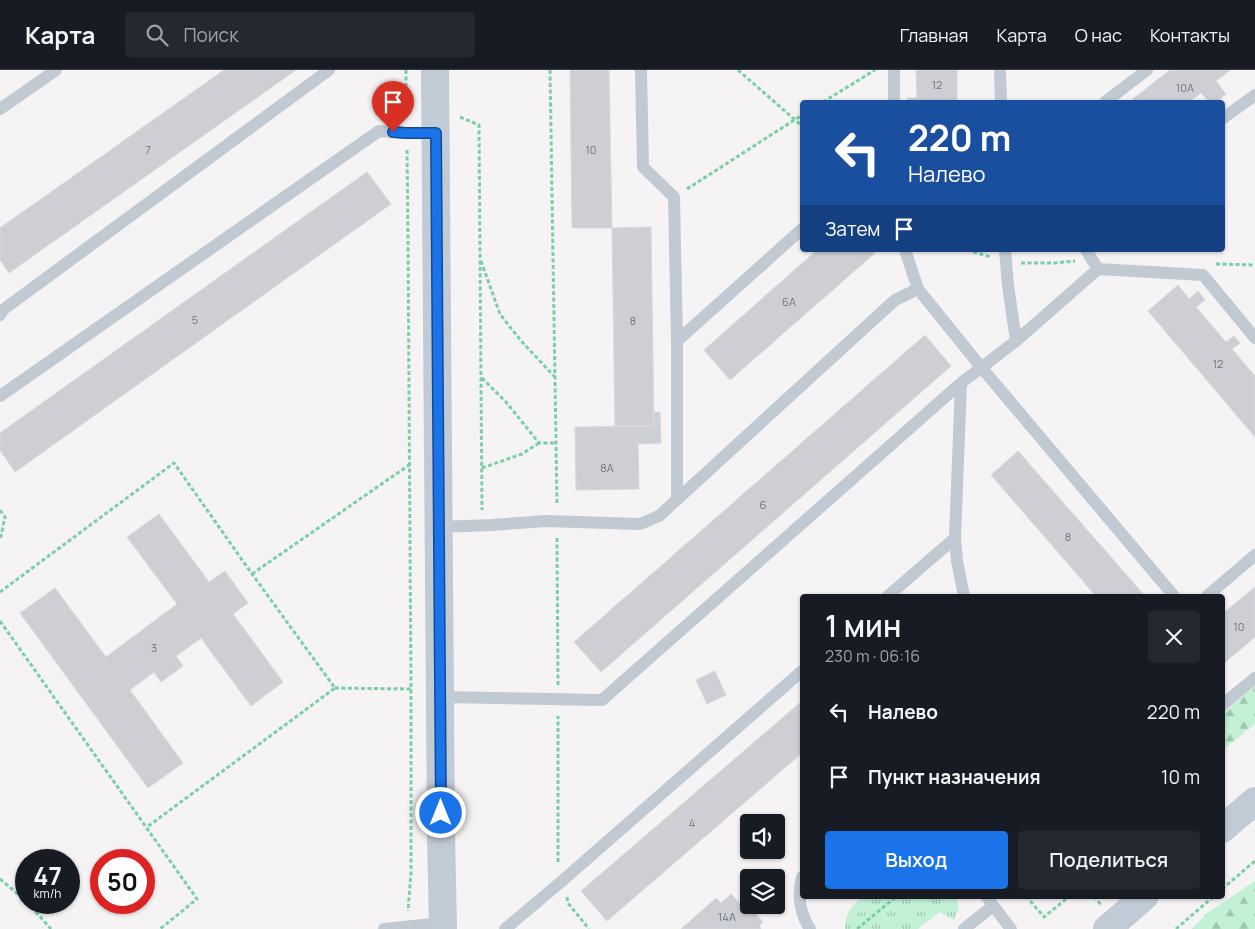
<!DOCTYPE html>
<html lang="ru">
<meta charset="utf-8">
<style>
:root{--surface:#171b24;--page:#242831;--text:#f1f3f6;--muted:#9ea1a6;--line:#363941;--accent:#1a73e8}
body{margin:0;font-family:Manrope,sans-serif;background:var(--page);color:var(--text);height:100vh;display:flex;flex-direction:column;font-size:19px;white-space:nowrap}
*{box-sizing:border-box;margin:0}
p{font-size:16px;color:var(--muted)}
.icon{flex:none;width:28px;height:28px;fill:none;stroke:currentColor;stroke-width:2;stroke-linecap:round;stroke-linejoin:round}
.map{position:relative;flex:1;overflow:hidden}
.side{position:absolute;left:800px;top:524px;width:425px;height:305px;display:flex;flex-direction:column;background:var(--surface);border-radius:5px;box-shadow:0 1px 4px #0004}
.side>*{flex:none}
.guide{position:absolute;left:800px;top:30px;width:425px;height:152px;border-radius:5px;box-shadow:0 1px 4px #0004;background:#1a4fa0;color:#fff;overflow:hidden}
.controls{position:absolute;left:740px;top:744px;display:grid;gap:10px}
.controls a{display:grid;place-items:center;width:45px;height:45px;border-radius:5px;background:var(--surface);box-shadow:0 1px 4px #0004;font-size:25px}
.speed{position:absolute;left:15px;top:779px;display:flex;gap:10px;font-size:25px;font-weight:700;text-align:center}
.speed>*{display:grid;place-content:center;width:65px;height:65px;border-radius:50%;background:var(--surface);box-shadow:0 1px 4px #0004;line-height:1}
.speed small{font-size:12px;font-weight:400}
.speed .limit{border:8px solid #d22;background:#fff;color:#111}
.pin{position:absolute;display:grid;place-items:center;width:42px;height:42px;color:#fff;margin:-51px -21px;border-radius:50% 50% 50% 0;rotate:-45deg;box-shadow:0 0 5px #0007}
.pin .icon{rotate:45deg}
.me{position:absolute;width:55px;margin:-28px;rotate:0deg;stroke-linejoin:round;filter:drop-shadow(0 0 4px #0008)}
.turn{display:flex;align-items:center;gap:18px;height:105px;padding:0 25px;font-size:22px}
.turn .icon{width:65px;height:65px;stroke-width:2.5}
.turn b{display:block;font-size:35px;line-height:42px}
.then{display:flex;align-items:center;height:48px;padding:0 25px;background:#0003;gap:10px;font-size:19px}
.round{display:grid;place-items:center;flex:none;width:52px;height:52px;border-radius:5px;background:var(--page)}
.head{display:flex;align-items:center;justify-content:space-between;height:85px;padding:0 25px}
h1{font-size:30px;font-weight:600;line-height:38px}
.action{display:flex;gap:10px;margin-top:auto;padding:10px 25px}
.action a{flex:1;height:58px;border-radius:5px;background:var(--accent);color:#fff;font-size:20px;font-weight:600;line-height:58px;text-align:center}
.action a+a{background:var(--page);color:var(--text)}
ul{padding:0;list-style:none}
li{display:flex;align-items:center;gap:15px;height:65px;padding:0 25px}
li div{flex:1}
li b{display:block;font-size:19px}
li em{font-style:normal}
header{display:flex;align-items:center;gap:30px;box-sizing:border-box;height:70px;padding:0 25px;background:var(--surface);border-bottom:1px solid var(--line)}
header strong{font-size:24px}
nav{display:flex;gap:28px;margin-inline-start:auto;font-size:18px}
.search{width:350px;height:45px;background:var(--page);display:flex;align-items:center;gap:12px;box-sizing:border-box;padding:0 18px;border-radius:5px;color:var(--muted);font-size:19px}
.map>svg:first-child{display:block}
.grass{fill:url(#grass-tufts)}
.forest{fill:url(#forest-firs)}
.building{fill:#cdcfd5;stroke:#d7d9de}
.lines{fill:none;stroke-linecap:round;stroke-linejoin:round}
.path{stroke:#7ad0a6;stroke-width:3;stroke-dasharray:4 2.5;stroke-linecap:butt}
.lane{stroke:#c1cad2;stroke-width:12}
.secondary{stroke:#c1cbd6;stroke-width:28}
.route-casing{stroke:#114b97;stroke-width:12}
.route{stroke:#1a73e8;stroke-width:9}
.labels{text-anchor:middle;dominant-baseline:central;stroke-width:4.5;stroke-linejoin:round;paint-order:stroke}
.number-label{font-size:11px;fill:#6b747e}
</style>
<header>
<strong>Карта</strong>
<div class="search"><svg class="icon" aria-label="search" viewBox="0 0 24 24"><circle cx="10" cy="10" r="6"/><path d="M15 15l6 6"/></svg>Поиск</div>
<nav><a>Главная</a><a>Карта</a><a>О нас</a><a>Контакты</a></nav>
</header>
<div class="map">
<svg width="1255" height="859" viewBox="0 0 1255 859">
<defs>
<pattern id="grass-tufts" width="24" height="20" patternUnits="userSpaceOnUse" patternTransform="scale(1.25)"><rect width="24" height="20" fill="#c3f1d5"/><path d="M3 7l-1-3M5 7V3M7 7l1-3M15 17l-1-3M17 17v-4M19 17l1-3" fill="none" stroke="#a0c6b0"/></pattern>
<pattern id="forest-firs" width="22" height="20" patternUnits="userSpaceOnUse" patternTransform="scale(1.25)"><rect width="22" height="20" fill="#c3f1d5"/><path d="M5 1l3.5 6h-7zM16 11l3.5 6h-7z" fill="#a0c6b0"/></pattern>
</defs>
<rect width="100%" height="100%" fill="#f5f3f3"/>
<path class="grass" d="M863,826H956L959,838L954,850L939,842L918,859H845C845,843 851,836 863,826Z"/>
<path class="forest" d="M1255,616V654L1223,680L1222,644Z
M1255,811V859H1192L1207,843Z"/>
<path class="building" d="M224,0H296L9,203L0,190V158Z
M570,0H609L612,158H572Z
M916,0H957V32H907V28H917Z
M1170,0H1230L1216,11L1226,24L1216,32H1209L1201,23L1189,32H1129Z
M367,102L391,134L15,402L0,380V363Z
M651,157L654,356H615L612,158Z
M817,180H873L875,183L730,310L704,280Z
M1178,215L1189,229L1198,221L1205,230L1196,237L1226,272L1234,266L1240,273L1232,279L1255,306V367L1148,241Z
M925,265L951,296L601,602L574,572Z
M654,342H660L661,373L638,374L639,419L576,420L575,357L654,356Z
M1018,381L1145,526H1096L991,405Z
M159,444L209,512L225,501L248,533L233,544L283,612L251,636L201,568L176,586L183,596L161,612L154,602L130,620L183,693L148,718L20,543L55,518L106,587L177,534L127,467Z
M1255,517V567L1222,595V544Z
M715,601L726,625L707,634L696,610Z
M802,631V683L607,851L581,821Z
M731,824L745,839L749,836L763,852L759,856L761,859H681L716,828L721,833Z"/>
<g class="lines">
<path class="path" d="M406,0V46
M550,0L557,435
M738,0L802,56
M823,32L875,0
M460,47L479,55L482,440
M407,80L408,168L411,619V803L408,841
M687,119L802,45
M967,180L991,187
M481,191L500,244L510,257L523,273L554,306
M1021,193H1055L1075,191
M1216,194L1255,195
M482,308L506,332L539,373H555
M482,398L522,384L539,373
M0,440L5,447L0,470
M557,468L558,615
M252,504L409,395
M0,522L174,393L252,504L335,618L147,757
M0,551L197,829L160,859
M335,618L412,619
M558,792V646
M0,809L26,831
M1222,819L1255,791
M1026,826L1044,847L1070,826
M1094,826L1101,835
M567,827L568,833L589,859
M27,832L51,859
M857,859L897,826
M1176,859L1214,826"/>
<path class="lane" d="M641,0L643,97L674,127L677,271V429
M894,0V32
M1000,0L1001,32
M1105,32L1147,0
M0,39L56,0
M1222,49L1255,25
M905,180L918,219L981,297L1174,526
M1005,180L1008,215L1016,271
M1098,199L1203,205L1255,268
M0,245L4,239L329,0
M677,271L802,159
M0,326L379,61L406,63H435
M439,457L492,455L546,451L640,454L659,446L895,230L918,219
M888,526L955,468
M964,526L957,491L955,468L961,313L1016,271L1098,199L1086,180
M1207,526L1255,485
M440,627L602,630L961,313
M1222,635L1255,608
M802,807C797,825 800,843 810,859
M986,826L1011,859
M384,859L442,853
M505,859L562,811L802,601
M964,859L993,836"/>
<path class="secondary" d="M435,0L441,762L443,859
M1222,759L1255,731
M1107,859L1145,826"/>
</g>
<g class="lines">
<g class="route-casing">
<path id="route" d="M393,62L406,63H436L441,743"/>
</g>
<use href="#route" class="route"/>
</g>
<g class="labels">
<g class="number-label">
<text x="937" y="14">12</text>
<text x="1185" y="17">10А</text>
<text x="148" y="79">7</text>
<text x="591" y="79">10</text>
<text x="789" y="231">6А</text>
<text x="195" y="249">5</text>
<text x="633" y="250">8</text>
<text x="1218" y="293">12</text>
<text x="607" y="397">8А</text>
<text x="763" y="434">6</text>
<text x="1068" y="466">8</text>
<text x="1239" y="556">10</text>
<text x="154" y="577">3</text>
<text x="692" y="752">4</text>
<text x="727" y="846">14А</text>
</g>
</g>
</svg>
<div class="controls">
<a><svg class="icon" aria-label="sound" viewBox="0 0 24 24"><path d="M4 9h4l5-4v14l-5-4H4zM17 9q2 3 0 6"/></svg></a>
<a><svg class="icon" aria-label="layers" viewBox="0 0 24 24"><path d="M12 4l9 5-9 5-9-5zM3 14l9 5 9-5"/></svg></a>
</div>
<div class="speed"><div>47<small>km/h</small></div><div class="limit">50</div></div>
<div class="pin" style="left:393px;top:62px;background:#d93025"><svg class="icon" aria-label="arrive" viewBox="0 0 24 24"><path d="M6 21V4h12l-3 4 3 4H6"/></svg></div>
<svg class="me" style="left:441px;top:743px" viewBox="-20 -20 40 40"><circle r="17" fill="#1a73e8" stroke="#fff" stroke-width="3"/><path d="M0-11L8 9 0 5-8 9z" fill="#fff"/></svg>
<div class="guide">
<div class="turn"><svg class="icon" aria-label="left" viewBox="0 0 24 24"><path d="M17 20v-9H6M10 6l-5 5 5 5"/></svg><div><b>220 m</b>Налево</div></div>
<div class="then">Затем<svg class="icon" aria-label="arrive" viewBox="0 0 24 24"><path d="M6 21V4h12l-3 4 3 4H6"/></svg></div>
</div>
<section class="side">
<div class="head"><div><h1>1 мин</h1><p>230 m · 06:16</p></div><a class="round"><svg class="icon" aria-label="close" viewBox="0 0 24 24"><path d="M6 6l12 12M18 6L6 18"/></svg></a></div>
<ul>
<li><svg class="icon" aria-label="left" viewBox="0 0 24 24"><path d="M17 20v-9H6M10 6l-5 5 5 5"/></svg><div><b>Налево</b></div><em>220 m</em></li>
<li><svg class="icon" aria-label="arrive" viewBox="0 0 24 24"><path d="M6 21V4h12l-3 4 3 4H6"/></svg><div><b>Пункт назначения</b></div><em>10 m</em></li>
</ul>
<div class="action"><a>Выход</a><a>Поделиться</a></div>
</section>
</div>
